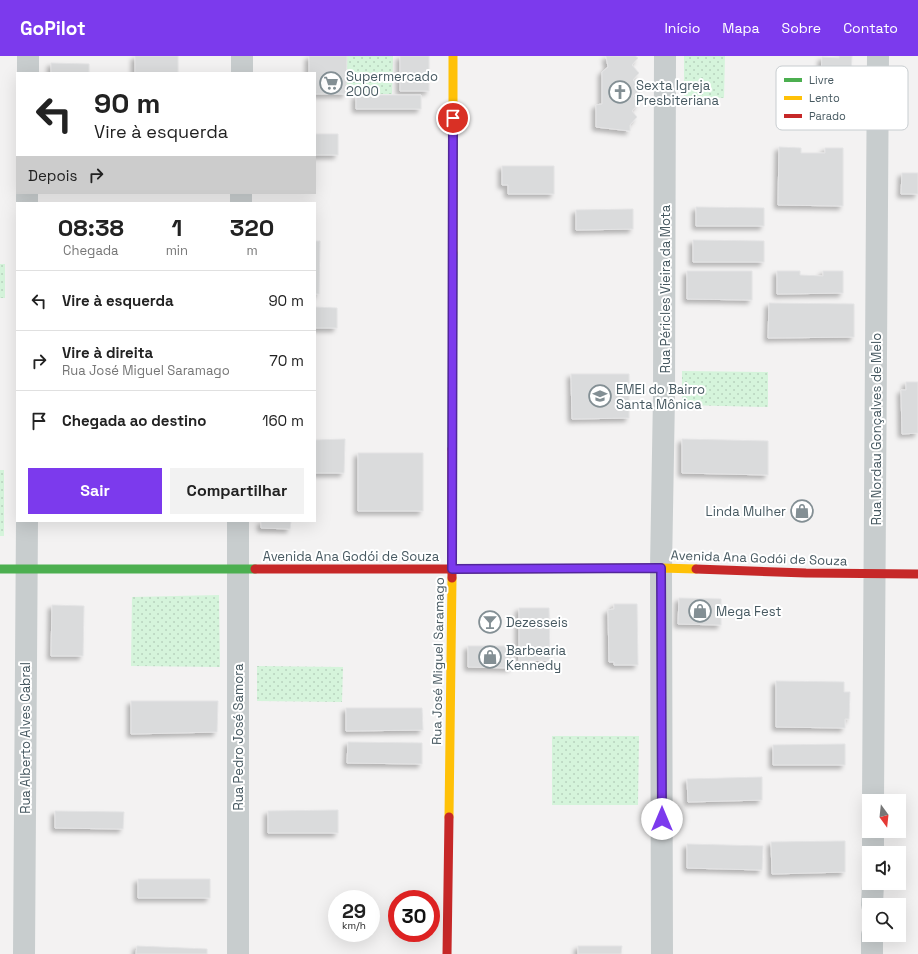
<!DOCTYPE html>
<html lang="pt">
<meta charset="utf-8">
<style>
:root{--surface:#fff;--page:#f2f2f2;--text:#222;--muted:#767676;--line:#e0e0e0;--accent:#7c3aed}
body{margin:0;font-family:"Space Grotesk",sans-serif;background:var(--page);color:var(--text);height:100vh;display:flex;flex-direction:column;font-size:15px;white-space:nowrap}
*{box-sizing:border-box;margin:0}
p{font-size:13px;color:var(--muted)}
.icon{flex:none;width:22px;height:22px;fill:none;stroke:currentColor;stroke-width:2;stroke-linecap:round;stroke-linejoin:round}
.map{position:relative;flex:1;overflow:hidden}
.drawer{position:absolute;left:16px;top:146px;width:300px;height:320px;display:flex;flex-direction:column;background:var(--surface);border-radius:0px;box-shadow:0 4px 16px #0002}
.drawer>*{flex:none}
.guide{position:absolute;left:16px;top:16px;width:300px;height:122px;border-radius:0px;box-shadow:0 4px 16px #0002;background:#fff;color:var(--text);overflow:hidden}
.needle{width:26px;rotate:165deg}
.buttons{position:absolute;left:862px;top:738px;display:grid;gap:8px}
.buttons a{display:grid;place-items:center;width:44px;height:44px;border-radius:0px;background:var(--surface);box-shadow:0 4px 16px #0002;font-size:20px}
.speed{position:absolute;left:328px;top:834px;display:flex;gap:8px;font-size:20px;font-weight:700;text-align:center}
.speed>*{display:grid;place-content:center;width:52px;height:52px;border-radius:50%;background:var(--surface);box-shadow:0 4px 16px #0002;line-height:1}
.speed small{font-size:10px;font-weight:400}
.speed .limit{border:6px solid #d22;background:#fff;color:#111}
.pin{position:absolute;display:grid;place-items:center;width:34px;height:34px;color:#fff;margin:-17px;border:2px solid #fff;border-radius:50%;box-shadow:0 1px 4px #0007}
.me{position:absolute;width:44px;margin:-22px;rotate:0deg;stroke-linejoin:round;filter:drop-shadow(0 0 3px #0008)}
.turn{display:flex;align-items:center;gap:14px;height:84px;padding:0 12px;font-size:18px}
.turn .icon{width:52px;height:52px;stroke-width:2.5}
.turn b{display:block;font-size:28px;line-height:34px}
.then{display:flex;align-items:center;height:38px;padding:0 12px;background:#0003;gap:8px;font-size:15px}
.eta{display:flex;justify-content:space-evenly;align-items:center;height:68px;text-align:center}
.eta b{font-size:24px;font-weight:800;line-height:28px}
.button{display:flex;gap:8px;margin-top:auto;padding:8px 12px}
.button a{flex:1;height:46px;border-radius:0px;background:var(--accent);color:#fff;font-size:16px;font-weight:800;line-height:46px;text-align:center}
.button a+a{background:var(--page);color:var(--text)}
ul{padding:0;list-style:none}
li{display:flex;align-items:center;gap:12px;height:60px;padding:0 12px;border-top:1px solid var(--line)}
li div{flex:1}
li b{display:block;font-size:15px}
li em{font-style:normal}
header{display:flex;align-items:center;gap:24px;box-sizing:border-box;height:56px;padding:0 20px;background:var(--accent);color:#fff}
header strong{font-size:19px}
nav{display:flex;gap:22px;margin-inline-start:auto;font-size:14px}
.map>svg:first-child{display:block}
.grass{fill:url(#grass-dots)}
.building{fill:#dadbdc;stroke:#e4e4e5;filter:url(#shadow)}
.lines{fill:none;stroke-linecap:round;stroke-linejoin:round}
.street{stroke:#c8cdce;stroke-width:22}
.fast{stroke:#4caf50;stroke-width:9}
.slow{stroke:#ffc107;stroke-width:9}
.jam{stroke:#c62828;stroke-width:9}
.route-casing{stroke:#51269a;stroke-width:10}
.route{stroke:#7c3aed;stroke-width:7}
.labels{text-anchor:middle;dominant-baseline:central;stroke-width:4;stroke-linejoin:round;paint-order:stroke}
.poi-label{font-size:13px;fill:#475961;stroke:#fff;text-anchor:start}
.street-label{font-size:13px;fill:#475961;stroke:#fff}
.key{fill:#fff;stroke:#c8cdd0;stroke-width:1}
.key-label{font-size:11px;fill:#475961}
</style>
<header>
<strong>GoPilot</strong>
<nav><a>Início</a><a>Mapa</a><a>Sobre</a><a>Contato</a></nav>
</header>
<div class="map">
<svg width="918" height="898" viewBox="0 0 918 898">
<defs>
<pattern id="grass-dots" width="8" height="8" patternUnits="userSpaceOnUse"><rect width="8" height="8" fill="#d5f4db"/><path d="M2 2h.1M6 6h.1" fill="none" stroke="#b8d3be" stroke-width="1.8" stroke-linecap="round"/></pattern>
<filter id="shadow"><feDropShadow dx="-3.5" dy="3.5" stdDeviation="2" flood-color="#0004"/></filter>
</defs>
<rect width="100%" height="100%" fill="#f3f2f2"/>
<path class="grass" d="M347,0H393L392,38H346Z
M684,0H725L724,42L684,40Z
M0,208H5V242H0Z
M682,315L768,316V351L682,349Z
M0,414H4V480H0Z
M219,539L220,611L131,610L132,541Z
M257,610L343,611L342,646L257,645Z
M552,680H639L638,749H552Z"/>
<path class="building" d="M135,0H178V17H135Z
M309,0H347L346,38H315V17H309Z
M400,0H429V35H400Z
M606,0H635L638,2L632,9L639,17L633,24L641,33L633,40L639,47L632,55L637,61L630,69V75L596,71V49L602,48V16L608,11Z
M839,0H852L850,36L820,35L822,1L839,2Z
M51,7L89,8V17H51Z
M356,39H421V53H356Z
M315,78H338V99H315Z
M779,91L801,92V97H825V92H843V150L778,149Z
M502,110H554V138H508V129H502Z
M902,117H918V138H901Z
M696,151L764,152V170H696Z
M633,153V173L576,174V154Z
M693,184L764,185V206H693Z
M315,185H320L319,238H315Z
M687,215H752V244L687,243Z
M777,215H800V219L823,220V215H843V237L777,238Z
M769,247L854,248V281L768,282Z
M315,251L337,252V272H315Z
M571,318H629V362L572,363Z
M906,326H918V377L902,378L901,334H906Z
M345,383L344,417H315V384Z
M682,383L768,385V419L682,417Z
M358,397H423V455H358Z
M261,465H291L290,473L261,472Z
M679,542L721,543V569L678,568Z
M614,548H637L638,609H614V606H609L608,554L614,553Z
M52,549L84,550L83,600H51Z
M519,552H549L550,604L519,605Z
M468,590H512V612L468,611Z
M776,625L844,626V636H850L849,663H845V672L776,671Z
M131,645H218L217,676L131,678Z
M346,652H422L423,674L346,675Z
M348,686L422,687V708L347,707Z
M845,688V709H773V689Z
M762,721V744L688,746L687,723Z
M338,754V777H268V755Z
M55,755L124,756L123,773L55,772Z
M845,785V816L772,818L771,786Z
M687,788L763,790L762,814L687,812Z
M138,823H210V842H138Z
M137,890L207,893V898H136Z
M578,890H622L621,898H578Z"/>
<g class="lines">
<path class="street" d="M28,17V0
M242,17V0
M27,147V137
M241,147V137
M873,745L878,0
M873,797V775
M872,849L873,827
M24,898L27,465
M238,898V465
M662,898L661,512L664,340L665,0
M872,898V879"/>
<path class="fast" d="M452,393L453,197
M0,513H255"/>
<path class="slow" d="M453,197V0
M449,513L661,512L696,513
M449,761L452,522"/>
<path class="jam" d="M255,513H449
M696,513L806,517L918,518
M452,522V393
M447,898L449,761"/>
</g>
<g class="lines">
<g class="route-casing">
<path id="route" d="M453,62L452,513L661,512L662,763"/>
</g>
<use href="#route" class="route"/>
</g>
<defs>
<g id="supermarket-ring" transform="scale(1.15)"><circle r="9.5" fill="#fff" stroke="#838f94" stroke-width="1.5"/><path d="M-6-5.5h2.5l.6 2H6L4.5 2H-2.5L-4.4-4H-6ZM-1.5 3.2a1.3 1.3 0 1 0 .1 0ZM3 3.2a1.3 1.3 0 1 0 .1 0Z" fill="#838f94"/></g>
<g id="church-ring" transform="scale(1.15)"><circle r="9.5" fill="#fff" stroke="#838f94" stroke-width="1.5"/><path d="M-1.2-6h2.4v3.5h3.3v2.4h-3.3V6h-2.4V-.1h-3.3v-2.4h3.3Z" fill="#838f94"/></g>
<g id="school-ring" transform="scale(1.15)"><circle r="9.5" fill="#fff" stroke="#838f94" stroke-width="1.5"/><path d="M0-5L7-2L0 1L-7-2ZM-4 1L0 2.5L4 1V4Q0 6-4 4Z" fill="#838f94"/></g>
<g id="shop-ring" transform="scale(1.15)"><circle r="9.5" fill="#fff" stroke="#838f94" stroke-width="1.5"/><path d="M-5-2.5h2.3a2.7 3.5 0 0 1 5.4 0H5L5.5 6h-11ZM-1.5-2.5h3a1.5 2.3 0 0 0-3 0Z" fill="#838f94"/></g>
<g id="bar-ring" transform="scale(1.15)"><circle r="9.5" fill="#fff" stroke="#838f94" stroke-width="1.5"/><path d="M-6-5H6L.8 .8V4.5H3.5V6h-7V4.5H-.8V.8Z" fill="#838f94"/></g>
</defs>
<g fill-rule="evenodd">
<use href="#supermarket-ring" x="331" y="27"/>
<use href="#church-ring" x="620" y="36"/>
<use href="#school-ring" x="600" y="340"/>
<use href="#shop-ring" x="802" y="455"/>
<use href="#shop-ring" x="700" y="555"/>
<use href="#bar-ring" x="490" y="566"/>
<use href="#shop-ring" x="490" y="601"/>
</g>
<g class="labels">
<g class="poi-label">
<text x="346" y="20">Supermercado<tspan x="346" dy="15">2000</tspan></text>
<text x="636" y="29">Sexta Igreja<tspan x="636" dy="15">Presbiteriana</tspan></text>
<text x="616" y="333">EMEI do Bairro<tspan x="616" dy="15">Santa Mônica</tspan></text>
<text x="786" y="455" text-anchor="end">Linda Mulher</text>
<text x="716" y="555">Mega Fest</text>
<text x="506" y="566">Dezesseis</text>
<text x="506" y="594">Barbearia<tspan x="506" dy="15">Kennedy</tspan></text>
</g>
<g class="street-label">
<text transform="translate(665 233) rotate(-90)">Rua Péricles Vieira da Mota</text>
<text transform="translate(876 373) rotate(-90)">Rua Nordau Gonçalves de Melo</text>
<text x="351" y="500">Avenida Ana Godói de Souza</text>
<text transform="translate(759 502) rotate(2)">Avenida Ana Godói de Souza</text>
<text transform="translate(438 605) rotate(-89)">Rua José Miguel Saramago</text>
<text transform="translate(238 681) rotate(-90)">Rua Pedro José Samora</text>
<text transform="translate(25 682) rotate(-90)">Rua Alberto Alves Cabral</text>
</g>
</g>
<rect x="776" y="10" width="132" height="64" rx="6" class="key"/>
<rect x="784" y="22" width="18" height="4" fill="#4caf50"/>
<rect x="784" y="40" width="18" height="4" fill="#ffc107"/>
<rect x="784" y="58" width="18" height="4" fill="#c62828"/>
<g class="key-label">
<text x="809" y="28">Livre</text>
<text x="809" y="46">Lento</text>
<text x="809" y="64">Parado</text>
</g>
</svg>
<div class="buttons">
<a><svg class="needle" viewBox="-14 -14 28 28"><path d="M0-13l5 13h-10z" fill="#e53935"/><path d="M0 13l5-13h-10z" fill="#767676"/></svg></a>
<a><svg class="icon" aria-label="sound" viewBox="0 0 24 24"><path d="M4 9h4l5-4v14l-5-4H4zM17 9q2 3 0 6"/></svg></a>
<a><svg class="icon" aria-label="search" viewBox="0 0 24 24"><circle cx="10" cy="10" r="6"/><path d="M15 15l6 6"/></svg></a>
</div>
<div class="speed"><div>29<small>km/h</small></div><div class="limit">30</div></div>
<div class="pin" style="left:453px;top:62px;background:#d93025"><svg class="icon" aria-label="arrive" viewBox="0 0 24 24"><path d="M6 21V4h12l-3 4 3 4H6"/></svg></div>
<svg class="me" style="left:662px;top:763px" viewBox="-20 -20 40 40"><circle r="19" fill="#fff"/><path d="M0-13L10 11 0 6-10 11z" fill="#7c3aed"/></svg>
<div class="guide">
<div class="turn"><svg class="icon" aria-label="left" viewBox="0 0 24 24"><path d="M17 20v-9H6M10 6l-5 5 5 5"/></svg><div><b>90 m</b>Vire à esquerda</div></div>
<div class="then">Depois<svg class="icon" aria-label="right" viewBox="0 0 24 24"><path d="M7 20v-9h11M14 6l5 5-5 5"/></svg></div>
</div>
<section class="drawer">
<div class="eta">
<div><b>08:38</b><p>Chegada</p></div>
<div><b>1</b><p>min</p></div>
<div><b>320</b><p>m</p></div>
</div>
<ul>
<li><svg class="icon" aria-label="left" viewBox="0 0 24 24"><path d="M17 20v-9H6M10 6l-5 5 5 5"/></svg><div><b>Vire à esquerda</b></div><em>90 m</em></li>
<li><svg class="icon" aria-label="right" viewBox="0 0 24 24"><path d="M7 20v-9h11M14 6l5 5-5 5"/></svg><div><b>Vire à direita</b><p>Rua José Miguel Saramago</p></div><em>70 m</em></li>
<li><svg class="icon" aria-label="arrive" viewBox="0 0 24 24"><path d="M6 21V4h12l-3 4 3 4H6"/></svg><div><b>Chegada ao destino</b></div><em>160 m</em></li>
</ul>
<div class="button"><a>Sair</a><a>Compartilhar</a></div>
</section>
</div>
